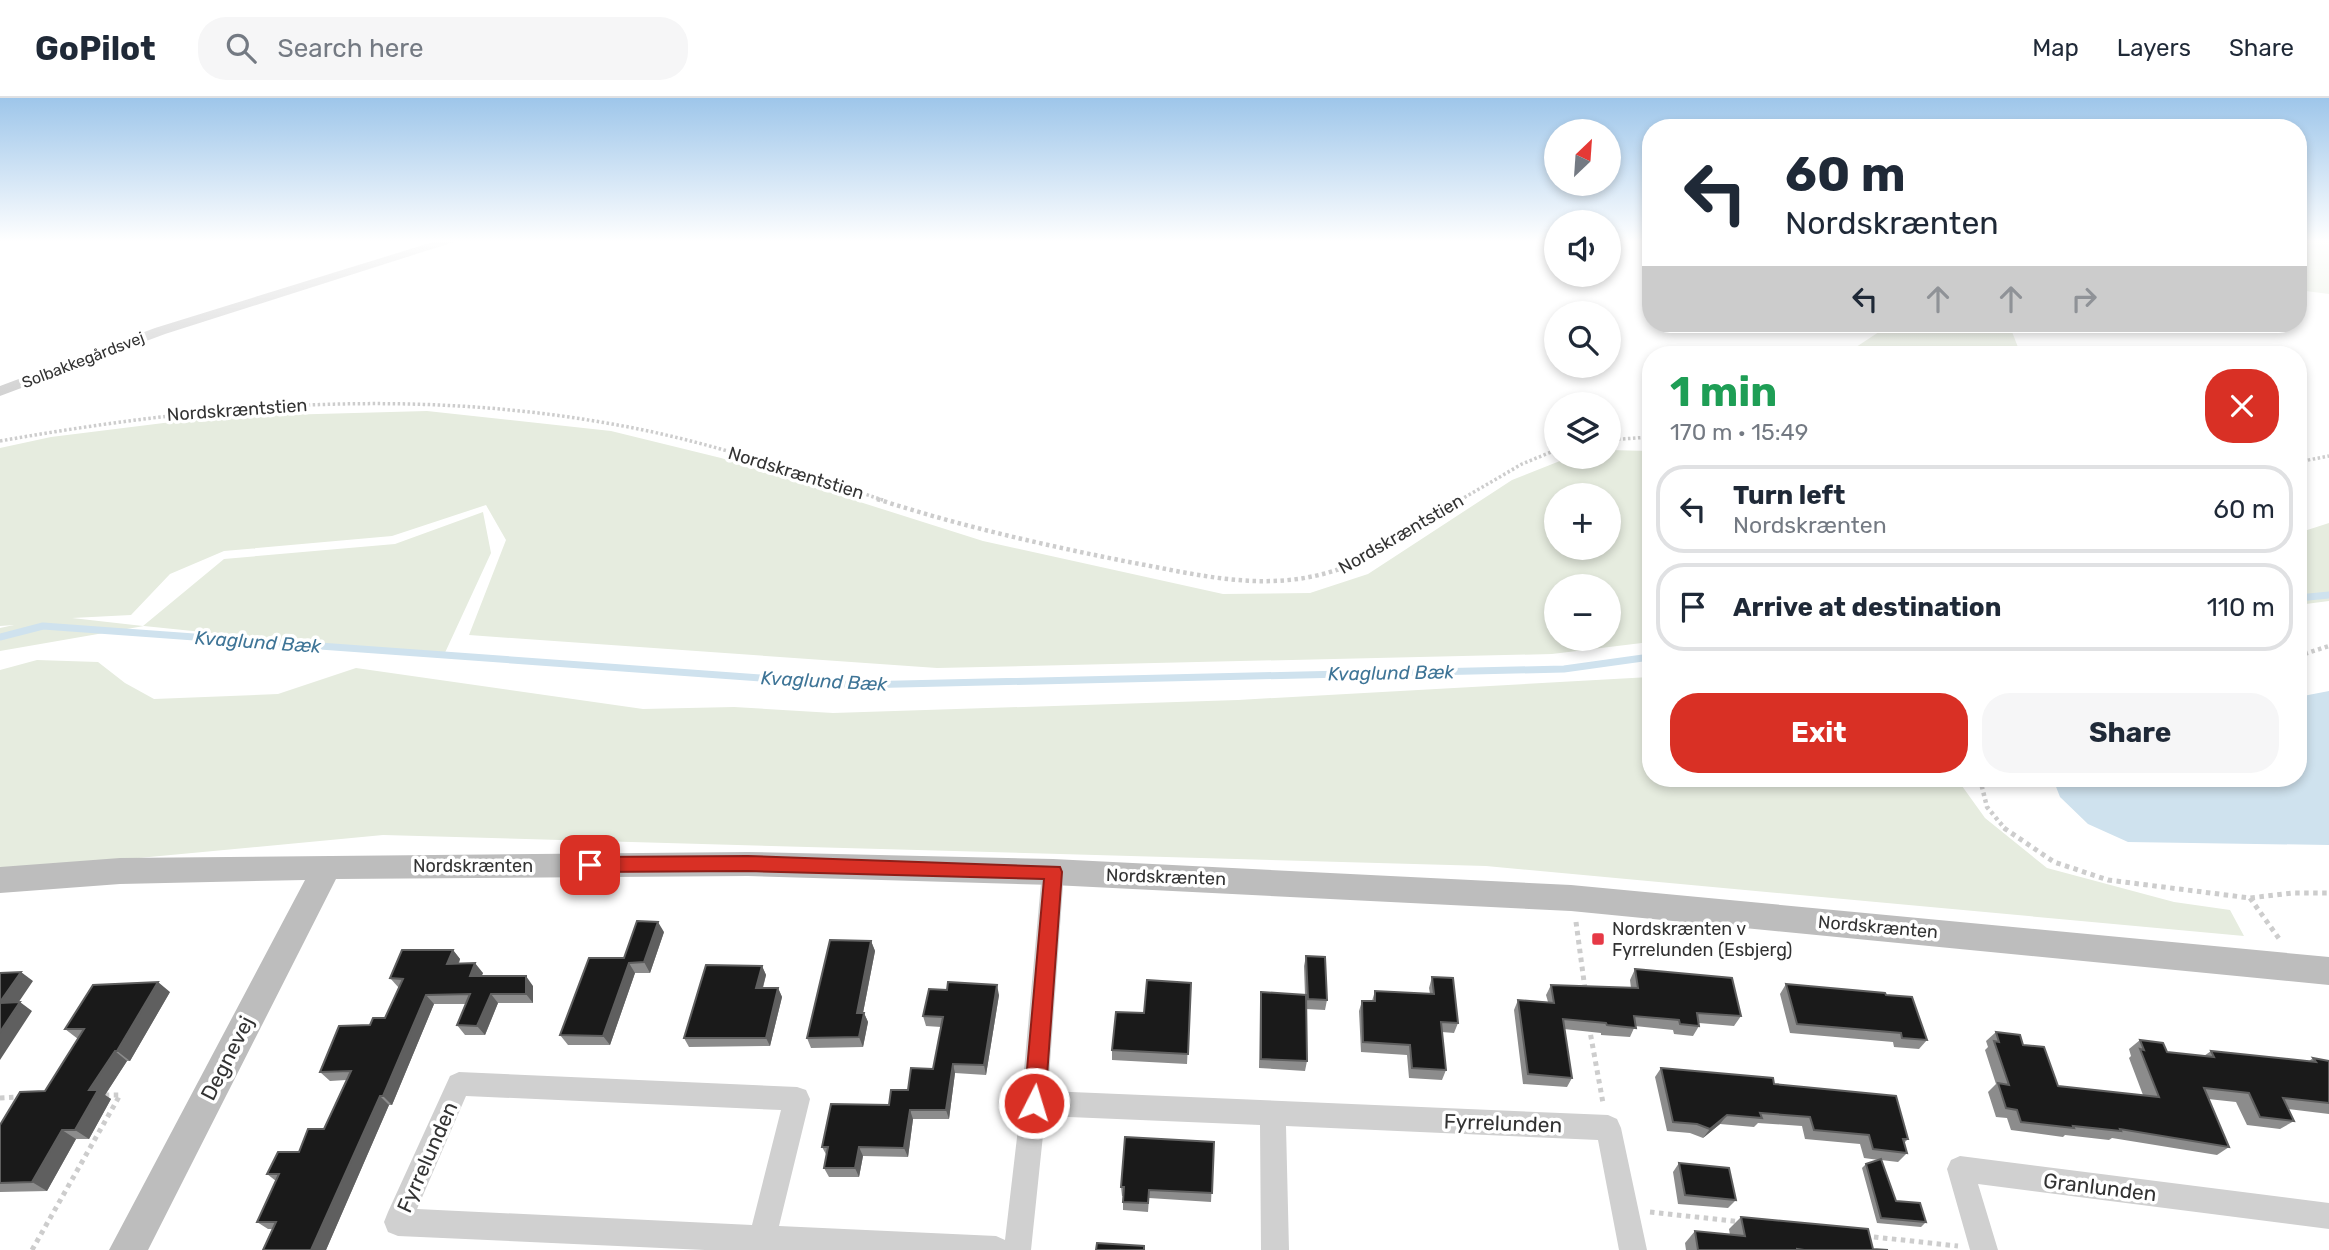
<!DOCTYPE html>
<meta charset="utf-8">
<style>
:root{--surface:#fff;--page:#f6f6f7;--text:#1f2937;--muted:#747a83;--line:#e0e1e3;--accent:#d93025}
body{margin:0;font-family:Rubik,sans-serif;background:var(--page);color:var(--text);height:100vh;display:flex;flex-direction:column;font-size:26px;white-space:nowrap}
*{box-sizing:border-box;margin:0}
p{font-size:23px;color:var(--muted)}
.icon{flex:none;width:38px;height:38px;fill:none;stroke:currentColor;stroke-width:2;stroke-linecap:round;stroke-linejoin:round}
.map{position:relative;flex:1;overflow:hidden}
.details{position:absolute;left:1642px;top:248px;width:665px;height:441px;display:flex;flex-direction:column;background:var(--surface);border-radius:28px;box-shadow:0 4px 10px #0003}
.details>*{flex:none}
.top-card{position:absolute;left:1642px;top:21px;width:665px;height:214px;border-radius:28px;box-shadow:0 4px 10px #0003;background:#fff;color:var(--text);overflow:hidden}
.needle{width:46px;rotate:25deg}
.controls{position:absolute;left:1544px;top:21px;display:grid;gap:14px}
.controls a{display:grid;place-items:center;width:77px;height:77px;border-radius:50%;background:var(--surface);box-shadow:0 4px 10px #0003;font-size:35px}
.pin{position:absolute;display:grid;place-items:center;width:60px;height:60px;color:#fff;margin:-30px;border-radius:14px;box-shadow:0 4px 10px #0006}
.me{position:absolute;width:77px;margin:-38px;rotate:5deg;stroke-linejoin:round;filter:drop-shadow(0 0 5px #0008)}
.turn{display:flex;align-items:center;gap:24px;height:147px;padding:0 28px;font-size:32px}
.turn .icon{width:91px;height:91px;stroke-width:2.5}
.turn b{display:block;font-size:49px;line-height:60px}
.lanes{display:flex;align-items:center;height:66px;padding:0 28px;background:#0003;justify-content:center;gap:35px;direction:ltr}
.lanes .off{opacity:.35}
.round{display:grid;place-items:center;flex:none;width:74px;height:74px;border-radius:28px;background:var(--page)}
.summary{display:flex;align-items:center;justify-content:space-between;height:119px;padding:0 28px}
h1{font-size:42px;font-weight:700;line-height:52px;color:#1e9e55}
.button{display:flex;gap:14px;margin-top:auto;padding:14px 28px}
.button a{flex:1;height:80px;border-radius:28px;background:var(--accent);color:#fff;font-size:28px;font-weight:700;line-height:80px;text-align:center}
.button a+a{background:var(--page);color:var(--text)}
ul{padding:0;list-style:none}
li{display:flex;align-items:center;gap:21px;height:88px;margin:0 14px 10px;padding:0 14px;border:4px solid var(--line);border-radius:28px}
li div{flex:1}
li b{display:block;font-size:26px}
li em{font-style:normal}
header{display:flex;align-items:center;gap:42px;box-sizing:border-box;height:98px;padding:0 35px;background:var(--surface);border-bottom:2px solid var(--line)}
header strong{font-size:33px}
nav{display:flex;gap:38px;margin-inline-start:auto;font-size:24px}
.search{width:490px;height:63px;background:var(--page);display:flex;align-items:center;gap:18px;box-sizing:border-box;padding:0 24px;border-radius:28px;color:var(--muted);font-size:26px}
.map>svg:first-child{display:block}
.green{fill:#e6ecdf;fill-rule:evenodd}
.water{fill:#cfe2ee}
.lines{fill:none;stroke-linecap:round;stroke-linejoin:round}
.stream{stroke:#cfe2ee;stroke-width:7}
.path-far2{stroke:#cdcdcd;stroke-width:3.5;stroke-dasharray:2.5 2.5;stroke-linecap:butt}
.path-far1{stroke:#cdcdcd;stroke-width:4.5;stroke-dasharray:3.5 3.5;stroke-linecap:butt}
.path{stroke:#cdcdcd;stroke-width:5;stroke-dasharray:4.5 4.5;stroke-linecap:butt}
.street{fill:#d0d0d0;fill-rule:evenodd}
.secondary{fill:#bdbdbd;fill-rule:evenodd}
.wall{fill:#8c8c8c}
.shaded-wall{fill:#5f5f5f}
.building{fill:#1a1a1a;stroke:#5f5f5f;stroke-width:2}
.route{fill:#d93025;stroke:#8d1f18;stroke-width:2}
.poi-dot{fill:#e63946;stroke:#fff;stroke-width:2.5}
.labels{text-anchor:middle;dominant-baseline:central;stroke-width:7;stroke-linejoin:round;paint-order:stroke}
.far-street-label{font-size:16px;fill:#333;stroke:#fff}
.street-label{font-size:18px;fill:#333;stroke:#fff}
.poi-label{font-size:18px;fill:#333;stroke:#fff;text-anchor:start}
.water-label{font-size:19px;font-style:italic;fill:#3f7597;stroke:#fff}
.near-street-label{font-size:21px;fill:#333;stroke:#fff}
</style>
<header>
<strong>GoPilot</strong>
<div class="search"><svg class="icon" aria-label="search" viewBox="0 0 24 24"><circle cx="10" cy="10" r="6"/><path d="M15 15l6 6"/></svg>Search here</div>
<nav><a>Map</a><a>Layers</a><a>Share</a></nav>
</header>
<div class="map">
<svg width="2329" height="1152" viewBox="0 0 2329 1152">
<rect width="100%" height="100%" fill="#fff"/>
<path class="green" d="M2298,144H2329V196L2298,192Z
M1891,226H2009L2021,257H1844Z
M427,313L611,333L721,360L983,443L1223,496L1310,495L1368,476L1512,382L1570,359H1608V352L1650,353V544L1552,556L937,570L469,537L506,442L486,407L392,438L224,453L170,476L131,517L72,520L143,528L224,461L395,446L483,414L491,455L443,559L144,528L0,553V530L14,527L0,528V350L51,339L212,319ZM1608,397V450H1556V397ZM1556,488H1608V541H1556Z
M2329,425V503L2298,507V435Z
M37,562L98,564L125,585L154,601L278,596L356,570L643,611L734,609L833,615L1238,602L1650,579V681H1957L1985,720L2047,770L2174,804L2230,812L2244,838L1486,768L383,737L0,773V572Z"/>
<path class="water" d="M2329,593V747L2128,744L2088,726L2060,699L2053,681H2298V599Z"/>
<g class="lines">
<path class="stream" d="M2298,500L2329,497
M0,539L43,528L858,587L1564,571L1650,559"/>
<path class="path-far2" d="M1608,342L1650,339
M0,343C203,307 408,289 612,326C705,342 793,373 883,402
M2298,364L2329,358
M1460,402L1522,366L1556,352"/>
<path class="path-far1" d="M877,401C960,428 1044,447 1129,464C1195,476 1257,493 1323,476C1374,463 1419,428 1463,401
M2298,558L2329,548
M1980,681L1987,709L2006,732"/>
<path class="path" d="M2004,730L2054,764L2108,782L2250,800L2292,795H2329
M2250,800L2280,842
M1576,824L1585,891
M1589,928L1603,1005
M0,1000L21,999
M1650,1114L1742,1124
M1865,1138L1958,1148
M32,1152L120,997H100"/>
<path class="street" d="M433,144H454L165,236L0,298V288L155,230Z
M1053,765L1061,767L1064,774L1048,993L1608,1017L1617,1021L1621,1030L1647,1152H1619L1598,1042L1286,1028L1289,1152H1261L1260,1027L1045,1018L1031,1152H705L398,1138L388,1134L384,1124L388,1114L450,978L459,974L797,989L806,992L810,1001L779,1128L996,1138L1005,1142L1021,1005L1042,774L1045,767ZM466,998L781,1012L752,1127L417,1111Z
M1960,1058L2329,1105V1131L1978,1086L1998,1152H1970L1947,1071L1951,1062Z"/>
<path class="secondary" d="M748,754L1053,761L1571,787L2329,859V887L1571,813L1053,787L748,778L336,781L148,1152H109L305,782L120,786L0,795V769L120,760Z"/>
</g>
<path class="wall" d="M664,834L650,875H635L610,947H568L560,937L624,860Z
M871,843L875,853L863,915H864L868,924L863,949L811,950L807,940Z
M453,852L460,861L459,866L483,875L481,878L533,888V905H498L485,937H465L457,927L466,906H434L392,1007H389L326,1152H263L272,1131H268L257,1124L276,1083L267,1076L299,1054L324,1031L346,982L330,983L320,974L370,927L385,920L399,890L390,880Z
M1306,858L1327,902L1325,912L1306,911L1307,963L1305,973L1259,970L1260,904L1261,894L1305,897L1304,868Z
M762,868L766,877L763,890H778L782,899L770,948L689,949L684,940Z
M1635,871L1741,918L1734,928L1699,925V928L1693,938L1674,936L1673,932L1635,928L1630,939L1601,937V935L1564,931L1572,980L1567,989L1523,986L1514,912L1518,902L1548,904L1546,897L1551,887L1631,890L1630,882Z
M1432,879L1458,925L1454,935L1442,934L1446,972L1442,982L1409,980L1407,957L1361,954L1359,913L1362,903H1372L1375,893L1430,896L1429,890Z
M1191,885L1187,966L1112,962V952Z
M1786,886L1886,897L1927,942L1919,951L1894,949L1893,944L1790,935L1780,896Z
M170,894L130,963H127L105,997L111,1001L89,1041H76L47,1093L0,1094V1027L45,993L78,941L65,931Z
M999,897L986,977L955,975L949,1021H913L908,1059L863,1058L859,1079H829L824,1070L827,1058L822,1049L889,1007L933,971L941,929L926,928L923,918Z
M1996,934L2023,947L2058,988L2143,997L2129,960L2131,958L2129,951L2140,942L2167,954L2204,958L2211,953L2308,964L2313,960L2329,963V1016L2288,1011L2294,1023L2280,1031L2247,1027L2236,1004L2208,1001L2229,1049L2217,1057L2112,1040L2109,1042L2065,1037L2063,1039L2011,1032L2007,1020L1996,1019L1988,994L1996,986L1985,952L1988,949L1986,943Z
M1661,970L1908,1041L1904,1045L1907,1055L1898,1064L1881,1062L1896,1103L1926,1124L1921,1129L1877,1125L1862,1070L1866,1066L1879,1062L1864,1060L1860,1046L1805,1041L1802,1028L1758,1025L1754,1029L1720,1026L1703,1040L1690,1035L1667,1033L1655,979Z
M1214,1044L1211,1104L1149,1100L1148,1114L1123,1112V1098H1122L1121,1089Z
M1679,1065L1736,1102L1728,1110L1678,1106L1673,1074Z
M1741,1119L1873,1151L1888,1152H1686L1685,1145L1695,1133L1730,1137L1729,1131Z"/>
<path class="shaded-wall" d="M658,824L664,834L650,875L644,864Z
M871,843L875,853L861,925L857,915Z
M453,852L460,861L454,876L447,866Z
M475,865L483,875L478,887L470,878Z
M629,865L635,875L610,947L603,938Z
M762,868L766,877L760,899L756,890Z
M21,874L33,883L12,914L0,904Z
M526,878L533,888V905L526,896Z
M158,884L170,894L130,963L117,953Z
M997,887L999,897L986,977L984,967Z
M778,890L782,899L770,948L766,940Z
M491,896L498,905L485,937L477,928Z
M426,897L434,906L392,1007L383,998Z
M20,904L32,913L0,962V934Z
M864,915L868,924L863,949L859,939Z
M115,953L127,963L105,997L111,1001L89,1041L75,1032L89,992Z
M953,966L955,975L949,1021L946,1012Z
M380,998L389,1007L326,1152H311Z
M910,1012L913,1021L908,1059L904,1050Z
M1727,1017L1720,1026L1703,1040L1710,1031Z
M62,1032L76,1041L47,1093L32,1084Z
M859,1049L863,1058L859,1079L855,1070Z"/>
<path class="building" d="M637,823L658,824L644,864L629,865L603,938L560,937L589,860H624Z
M830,842L871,843L857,915H864L859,939L807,940Z
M402,852H453L447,866L475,865L470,878H526V896H491L477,928L457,927L470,896L426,897L383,998H380L311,1152H263L276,1124H257L279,1076H267L278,1054H299L308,1031H324L351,973L320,974L339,928L370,927L373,920H385L403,881L390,880Z
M1306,858L1325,859L1327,902L1308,901Z
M706,867L762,868L756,890H778L766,940H684Z
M1635,871L1732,880L1741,918L1697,915L1699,928L1680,926L1679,922L1634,918L1636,930L1607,927L1606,925L1563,921L1572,980L1528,976L1518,902L1554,905L1551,887L1638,890Z
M21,874L0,904V875Z
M1432,879L1453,880L1458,925L1441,924L1446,972L1412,970L1410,947L1363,944L1362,903H1375V893L1434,896Z
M1147,882L1191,885L1188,956L1112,952L1116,914L1144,915Z
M158,884L117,953H115L89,992H98L75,1032H62L32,1084L0,1085V1027L20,994L45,993L84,931H65L93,887Z
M948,884L997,887L984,967L953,966L946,1012H910L904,1050L859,1049L855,1070H824L828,1049H822L831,1006L889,1007L891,992H908L911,970L933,971L943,919L923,918L929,891L947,892Z
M1786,886L1885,895L1886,897L1912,899L1927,942L1902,940L1901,935L1797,926Z
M1261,894L1306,897L1307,963L1261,961Z
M20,904L0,934V905Z
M1996,934L2020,937L2023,947L2044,949L2058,988L2159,999L2140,951L2144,952L2140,942L2163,945L2167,954L2214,959L2211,953L2316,964L2313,960L2329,963V1005L2283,1000L2294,1023L2260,1019L2249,995L2204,990L2229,1049L2120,1031L2121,1033L2073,1028L2074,1030L2021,1024L2017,1012L2006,1010L1998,985L2009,987L1994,943L1999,944Z
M1661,970L1773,980L1774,986L1896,998L1908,1041H1903L1907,1055L1873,1051L1869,1037L1814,1032L1810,1019L1760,1015L1762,1020L1727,1017L1710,1031L1697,1026L1673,1024Z
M1125,1039L1214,1044L1212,1095L1149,1092L1148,1105L1123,1104L1124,1089H1121Z
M1881,1061L1896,1103L1920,1105L1926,1124L1881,1120L1866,1066Z
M1679,1065L1729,1070L1736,1102L1685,1097Z
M1741,1119L1868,1131L1873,1151L1888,1152H1804L1797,1151V1152H1698L1695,1133L1745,1138Z
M1097,1145L1144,1148V1152H1096Z"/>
<linearGradient id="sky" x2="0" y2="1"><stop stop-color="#9ec6ea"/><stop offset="0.47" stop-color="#fff"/><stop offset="1" stop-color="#fff" stop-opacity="0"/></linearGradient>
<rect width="2329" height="305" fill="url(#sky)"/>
<path class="route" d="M748,758L1060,769L1062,774L1045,1005L1042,1012L1034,1015L1027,1012L1024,1005L1044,781L748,773L590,774L584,772L581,767L584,761L590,759Z"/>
<rect class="poi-dot" x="1591" y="834" width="14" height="14" rx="3.5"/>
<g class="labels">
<g class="far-street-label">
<text transform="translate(83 262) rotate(-21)">Solbakkegårdsvej</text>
</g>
<g class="street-label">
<text transform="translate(237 312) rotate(-4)">Nordskræntstien</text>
<text transform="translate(796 375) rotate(17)">Nordskræntstien</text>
<text transform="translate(1401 436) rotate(-30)">Nordskræntstien</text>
<text x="473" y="768">Nordskrænten</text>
<text transform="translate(1166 779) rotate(2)">Nordskrænten</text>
<text transform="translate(1878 829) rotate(5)">Nordskrænten</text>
</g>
<g class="poi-label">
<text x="1612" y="831">Nordskrænten v<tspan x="1612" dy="21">Fyrrelunden (Esbjerg)</tspan></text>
</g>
<g class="water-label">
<text transform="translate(258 544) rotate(4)">Kvaglund Bæk</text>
<text transform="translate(1391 575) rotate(-1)">Kvaglund Bæk</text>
<text transform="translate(824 583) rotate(3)">Kvaglund Bæk</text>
</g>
<g class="near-street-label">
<text transform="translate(227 960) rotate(-63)">Degnevej</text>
<text transform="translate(1503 1025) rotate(2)">Fyrrelunden</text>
<text transform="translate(427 1059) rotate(-66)">Fyrrelunden</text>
<text transform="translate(2100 1089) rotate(7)">Granlunden</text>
</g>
</g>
</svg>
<div class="controls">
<a><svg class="needle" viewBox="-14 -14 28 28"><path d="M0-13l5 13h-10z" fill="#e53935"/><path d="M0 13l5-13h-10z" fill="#747a83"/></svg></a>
<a><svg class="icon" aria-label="sound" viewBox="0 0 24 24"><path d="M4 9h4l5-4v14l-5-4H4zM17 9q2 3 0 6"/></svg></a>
<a><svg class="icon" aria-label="search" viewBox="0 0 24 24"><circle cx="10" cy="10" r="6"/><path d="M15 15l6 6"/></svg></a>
<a><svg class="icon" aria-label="layers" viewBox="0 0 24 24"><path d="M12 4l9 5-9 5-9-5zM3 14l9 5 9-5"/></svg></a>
<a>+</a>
<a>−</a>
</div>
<div class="pin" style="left:590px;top:767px;background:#d93025"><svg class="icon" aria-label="arrive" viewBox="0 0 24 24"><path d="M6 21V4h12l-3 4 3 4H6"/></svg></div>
<svg class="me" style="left:1034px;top:1005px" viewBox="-20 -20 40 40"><circle r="17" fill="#d93025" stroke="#fff" stroke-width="3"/><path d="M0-11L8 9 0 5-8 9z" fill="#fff"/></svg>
<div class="top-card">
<div class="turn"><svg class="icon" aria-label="left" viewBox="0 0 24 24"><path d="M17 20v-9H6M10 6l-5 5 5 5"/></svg><div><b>60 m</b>Nordskrænten</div></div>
<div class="lanes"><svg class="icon" aria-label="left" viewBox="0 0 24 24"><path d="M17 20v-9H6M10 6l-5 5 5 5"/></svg><svg class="icon off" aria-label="ahead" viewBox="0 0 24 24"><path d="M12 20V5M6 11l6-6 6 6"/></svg><svg class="icon off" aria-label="ahead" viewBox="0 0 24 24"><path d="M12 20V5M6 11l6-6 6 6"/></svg><svg class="icon off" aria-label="right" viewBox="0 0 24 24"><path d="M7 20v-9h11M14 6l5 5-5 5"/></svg></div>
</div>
<section class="details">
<div class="summary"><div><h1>1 min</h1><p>170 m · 15:49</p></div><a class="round" style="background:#d93025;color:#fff"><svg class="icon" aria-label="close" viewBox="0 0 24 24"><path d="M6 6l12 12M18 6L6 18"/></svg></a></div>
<ul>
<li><svg class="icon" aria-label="left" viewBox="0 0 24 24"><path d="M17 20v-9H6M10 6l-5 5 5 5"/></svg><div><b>Turn left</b><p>Nordskrænten</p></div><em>60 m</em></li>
<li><svg class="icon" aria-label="arrive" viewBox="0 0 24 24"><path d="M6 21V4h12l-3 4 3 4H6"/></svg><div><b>Arrive at destination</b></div><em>110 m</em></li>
</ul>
<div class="button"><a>Exit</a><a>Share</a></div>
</section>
</div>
